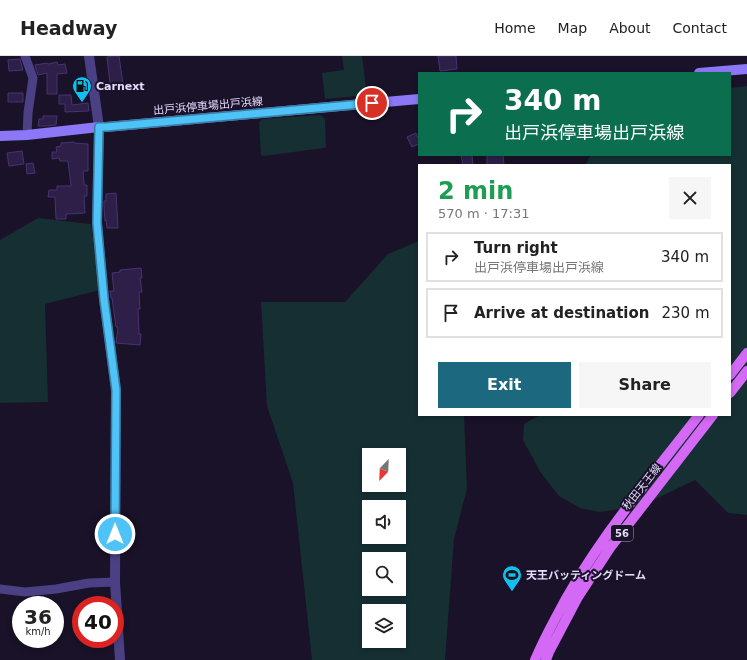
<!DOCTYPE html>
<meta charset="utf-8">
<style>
:root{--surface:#fff;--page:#f6f6f6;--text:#222;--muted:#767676;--line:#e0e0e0;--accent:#1b687f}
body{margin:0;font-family:"DejaVu Sans","Noto Sans JP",sans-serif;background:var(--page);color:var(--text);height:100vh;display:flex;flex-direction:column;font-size:15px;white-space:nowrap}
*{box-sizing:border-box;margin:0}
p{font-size:13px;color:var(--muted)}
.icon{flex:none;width:22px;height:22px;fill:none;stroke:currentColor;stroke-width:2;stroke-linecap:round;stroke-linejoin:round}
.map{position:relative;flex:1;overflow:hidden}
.panel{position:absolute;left:418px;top:108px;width:313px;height:252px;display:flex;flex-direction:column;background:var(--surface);border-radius:0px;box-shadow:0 2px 6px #0003}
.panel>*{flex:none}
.top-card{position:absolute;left:418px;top:16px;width:313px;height:84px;border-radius:0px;box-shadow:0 2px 6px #0003;background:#0b6e4f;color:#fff;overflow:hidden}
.needle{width:26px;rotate:203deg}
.controls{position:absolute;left:362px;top:392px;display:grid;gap:8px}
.controls a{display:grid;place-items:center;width:44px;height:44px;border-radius:0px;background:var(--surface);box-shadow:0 2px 6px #0003;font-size:20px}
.speed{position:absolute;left:12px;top:540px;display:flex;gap:8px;font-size:20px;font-weight:700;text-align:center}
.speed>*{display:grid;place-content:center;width:52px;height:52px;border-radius:50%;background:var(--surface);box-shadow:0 2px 6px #0003;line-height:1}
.speed small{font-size:10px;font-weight:400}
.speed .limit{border:6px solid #d22;background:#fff;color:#111}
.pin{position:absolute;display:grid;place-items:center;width:34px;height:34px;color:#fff;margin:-17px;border:2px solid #fff;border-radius:50%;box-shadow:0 1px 4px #0007}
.me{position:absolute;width:44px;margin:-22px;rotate:0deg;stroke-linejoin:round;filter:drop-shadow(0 0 3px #0008)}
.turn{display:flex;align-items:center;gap:14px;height:84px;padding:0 20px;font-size:18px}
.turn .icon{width:52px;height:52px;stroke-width:2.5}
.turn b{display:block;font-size:28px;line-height:34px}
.round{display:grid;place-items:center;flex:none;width:42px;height:42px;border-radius:0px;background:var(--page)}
.head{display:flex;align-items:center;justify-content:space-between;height:68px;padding:0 20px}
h1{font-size:24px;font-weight:600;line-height:30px;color:#1e9e55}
.button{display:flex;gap:8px;margin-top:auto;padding:8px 20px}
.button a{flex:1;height:46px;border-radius:0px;background:var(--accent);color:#fff;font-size:16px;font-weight:600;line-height:46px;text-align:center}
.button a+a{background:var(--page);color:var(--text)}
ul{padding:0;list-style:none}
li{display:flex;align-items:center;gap:12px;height:50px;margin:0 8px 6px;padding:0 12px;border:2px solid var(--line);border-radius:0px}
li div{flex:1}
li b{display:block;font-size:15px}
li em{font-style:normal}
header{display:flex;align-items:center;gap:24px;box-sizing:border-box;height:56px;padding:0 20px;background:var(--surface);border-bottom:1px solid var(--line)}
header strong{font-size:19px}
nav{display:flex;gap:22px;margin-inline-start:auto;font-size:14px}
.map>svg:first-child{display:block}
.green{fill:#152f32;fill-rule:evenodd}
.building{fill:#2d1f48;stroke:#483373}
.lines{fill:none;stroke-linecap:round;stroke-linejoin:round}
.minor{stroke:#4c4084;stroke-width:9}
.tertiary{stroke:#4c4084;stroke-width:10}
.secondary{stroke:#8c78f7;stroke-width:10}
.primary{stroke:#d469f6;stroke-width:10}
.route-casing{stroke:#337fa1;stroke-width:10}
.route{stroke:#4fc3f7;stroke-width:7}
.labels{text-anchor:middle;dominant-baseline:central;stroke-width:4;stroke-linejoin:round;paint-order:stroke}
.shield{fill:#191228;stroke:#a79fbd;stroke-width:1}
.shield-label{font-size:10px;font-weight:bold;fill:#e4dbfd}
.poi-label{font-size:11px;font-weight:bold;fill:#e4dbfd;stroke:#191228;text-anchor:start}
.street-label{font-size:11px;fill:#e4dbfd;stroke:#191228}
</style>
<header>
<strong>Headway</strong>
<nav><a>Home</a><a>Map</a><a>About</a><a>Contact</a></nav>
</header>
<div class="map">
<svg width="747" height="604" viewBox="0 0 747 604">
<rect width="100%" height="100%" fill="#191228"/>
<path class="green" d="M342,0H362L367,39L325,43L322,17L344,14Z
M747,30V459L728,457L695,424L641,450L600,456L580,452L559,440L541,417L523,384L524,368L540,359H730V109H585L591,99H730V32Z
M321,59L325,63L326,91L324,92L263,100L261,99L259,66L262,63Z
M38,162L91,168L100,234L45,248L48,346L0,347V184Z
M419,185V359H464L467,433L454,483L445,604H312L293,427L267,350L261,246H345L388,198ZM369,399H399V429H369ZM369,451H399V481H369ZM369,503H399V533H369ZM369,555H399V585H369Z"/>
<path class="building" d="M113,0H119L123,28L115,29V27H110L107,1Z
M438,0H456L457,13L440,15Z
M20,3L23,14L9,15L8,4Z
M57,6L58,9L65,8L67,17L57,18V38H47V17L38,19L35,9L47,7L48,8Z
M8,37H23V46H8Z
M59,39H71L72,49L88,47L89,55L65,56V48H59Z
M43,60H57L56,69L45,70H38L39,63H43Z
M416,77L419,84V88L412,91L407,81Z
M74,86V87L88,88V115H83L84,129H87V140H84L85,157L66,158V163H56L55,141H48L49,134H57V130H71L68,105H60L59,102L52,103V96H57L56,91L61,90V87Z
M22,95L24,108L9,110L7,97Z
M461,99H472L473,109H463Z
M487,99H503L504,109H487Z
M33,107L35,117L27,118L26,108Z
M116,137L118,172H107L106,164L105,165L104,149V145H106V138Z
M141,212L142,222H140L142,236H139L140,253H138L139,278H141L140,289L116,287L118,271H116L112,242H111L110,235H114L112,217L120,216V214Z"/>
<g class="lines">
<path class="minor" d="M25,0L33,22L28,57L27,79
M0,533L25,536L56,533L89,527L115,526"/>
<path class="tertiary" d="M89,0L99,71L97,167L104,243L116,334L115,526L120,604"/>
<path class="secondary" d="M699,17L747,13
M0,80L27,79L99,71H106L419,43"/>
<path class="primary" d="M730,319L747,297
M730,337L747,315
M535,604C541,590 548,576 555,563C593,489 648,425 699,359
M546,604L549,596L578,541L610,492L713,359"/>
</g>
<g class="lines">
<g class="route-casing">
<path id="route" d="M115,478L116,334L104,243L97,167L99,71H106L372,47"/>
</g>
<use href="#route" class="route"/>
</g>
<defs>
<g id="fuel-pin" transform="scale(1)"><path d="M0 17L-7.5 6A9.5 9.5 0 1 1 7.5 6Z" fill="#13bef1" stroke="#191228"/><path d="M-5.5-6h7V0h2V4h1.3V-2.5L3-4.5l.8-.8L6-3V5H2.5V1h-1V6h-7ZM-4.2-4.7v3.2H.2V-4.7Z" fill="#111"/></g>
<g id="stadium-pin" transform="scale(1)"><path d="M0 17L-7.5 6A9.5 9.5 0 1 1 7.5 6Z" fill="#13bef1" stroke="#191228"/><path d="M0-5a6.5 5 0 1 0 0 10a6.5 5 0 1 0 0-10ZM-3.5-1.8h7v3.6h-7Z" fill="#111"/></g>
</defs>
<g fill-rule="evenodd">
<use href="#fuel-pin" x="82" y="30"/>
<use href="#stadium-pin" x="512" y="519"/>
</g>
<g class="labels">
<rect class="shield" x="611" y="469" width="22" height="16" rx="3"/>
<g class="shield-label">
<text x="622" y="477">56</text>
</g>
<g class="poi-label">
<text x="96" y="30">Carnext</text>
<text x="526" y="519">天王バッティングドーム</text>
</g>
<g class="street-label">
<text transform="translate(208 50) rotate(-5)">出戸浜停車場出戸浜線</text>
<text transform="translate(642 431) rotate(-52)">秋田天王線</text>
</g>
</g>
</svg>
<div class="controls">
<a><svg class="needle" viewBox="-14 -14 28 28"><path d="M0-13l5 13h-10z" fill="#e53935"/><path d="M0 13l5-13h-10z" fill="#767676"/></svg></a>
<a><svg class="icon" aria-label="sound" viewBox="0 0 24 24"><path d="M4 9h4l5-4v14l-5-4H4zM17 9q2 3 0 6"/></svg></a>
<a><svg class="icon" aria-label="search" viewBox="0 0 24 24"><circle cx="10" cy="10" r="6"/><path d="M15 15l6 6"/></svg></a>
<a><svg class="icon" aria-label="layers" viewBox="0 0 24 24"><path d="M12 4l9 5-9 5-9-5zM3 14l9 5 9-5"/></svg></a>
</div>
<div class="speed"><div>36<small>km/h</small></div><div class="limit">40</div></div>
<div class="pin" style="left:372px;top:47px;background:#d93025"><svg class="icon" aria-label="arrive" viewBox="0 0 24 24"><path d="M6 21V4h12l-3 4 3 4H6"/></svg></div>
<svg class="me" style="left:115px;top:478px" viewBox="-20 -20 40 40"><circle r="17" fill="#4fc3f7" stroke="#fff" stroke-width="3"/><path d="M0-11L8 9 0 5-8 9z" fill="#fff"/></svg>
<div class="top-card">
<div class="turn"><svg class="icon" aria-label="right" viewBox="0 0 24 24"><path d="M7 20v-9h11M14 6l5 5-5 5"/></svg><div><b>340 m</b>出戸浜停車場出戸浜線</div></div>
</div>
<section class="panel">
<div class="head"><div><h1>2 min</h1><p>570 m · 17:31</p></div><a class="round"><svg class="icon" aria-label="close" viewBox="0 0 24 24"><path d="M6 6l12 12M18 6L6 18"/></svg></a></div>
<ul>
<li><svg class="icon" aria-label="right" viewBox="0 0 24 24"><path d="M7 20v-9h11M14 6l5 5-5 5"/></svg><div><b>Turn right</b><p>出戸浜停車場出戸浜線</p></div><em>340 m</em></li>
<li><svg class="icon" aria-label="arrive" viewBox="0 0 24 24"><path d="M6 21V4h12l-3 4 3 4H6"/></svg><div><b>Arrive at destination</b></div><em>230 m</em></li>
</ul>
<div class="button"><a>Exit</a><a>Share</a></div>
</section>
</div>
